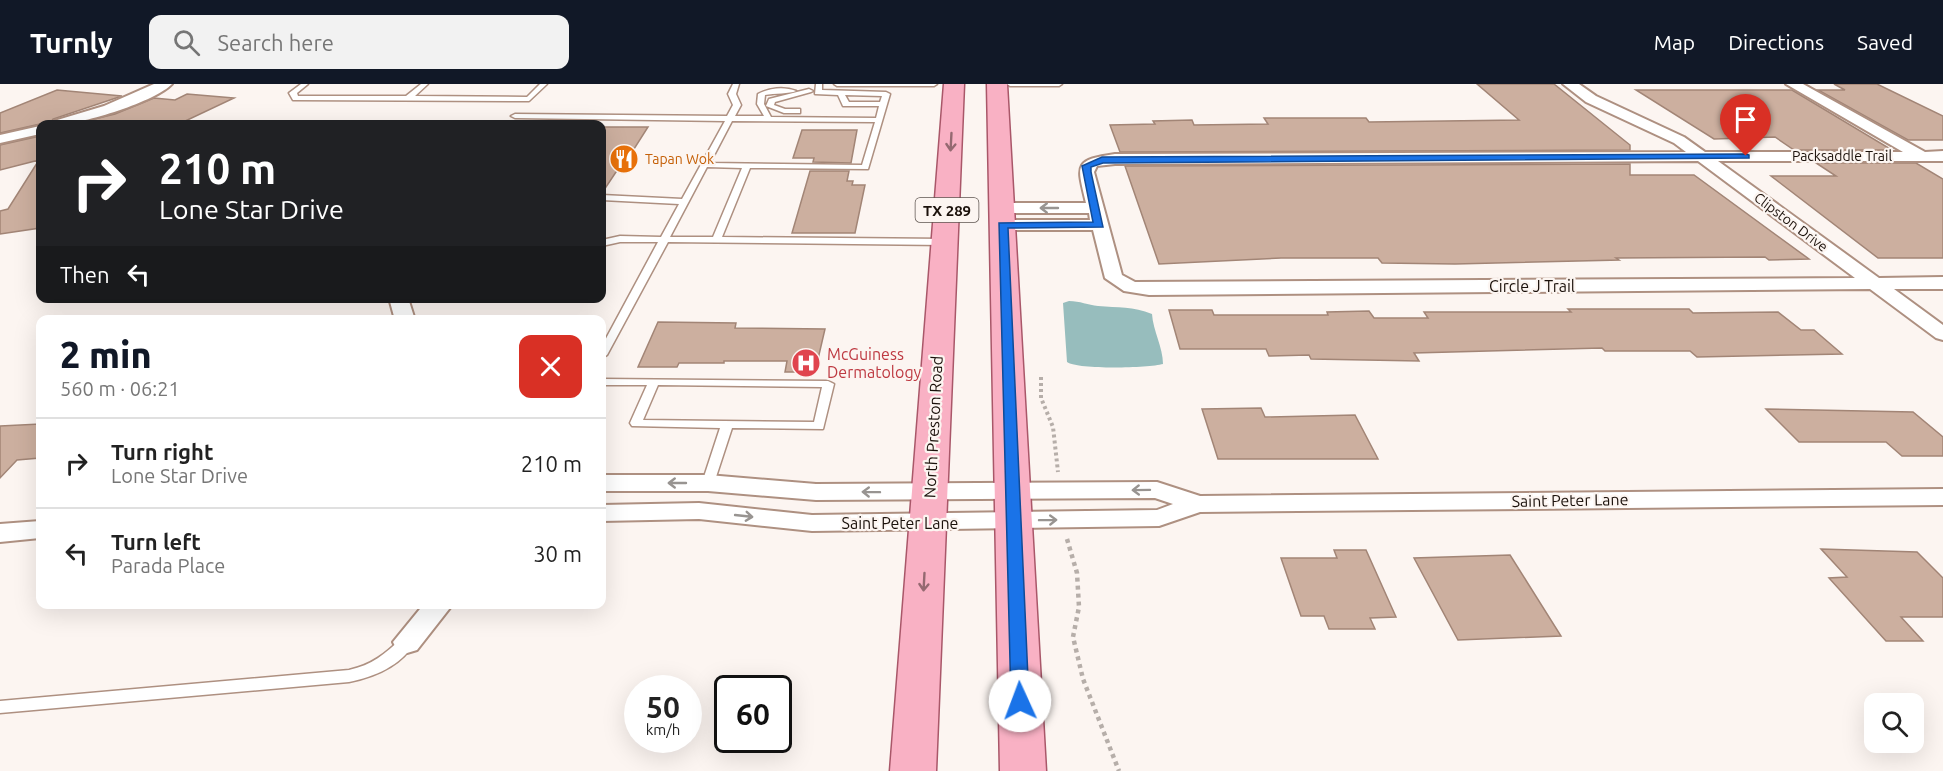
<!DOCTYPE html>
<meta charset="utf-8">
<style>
:root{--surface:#fff;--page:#f2f2f2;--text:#222;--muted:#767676;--line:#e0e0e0;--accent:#111827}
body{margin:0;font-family:Ubuntu,sans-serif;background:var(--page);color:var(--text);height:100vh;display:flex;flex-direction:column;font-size:22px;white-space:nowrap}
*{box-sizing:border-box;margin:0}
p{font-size:20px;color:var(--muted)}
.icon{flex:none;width:33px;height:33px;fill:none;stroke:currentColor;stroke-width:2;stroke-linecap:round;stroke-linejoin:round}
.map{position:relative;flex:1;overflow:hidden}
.panel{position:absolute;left:36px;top:231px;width:570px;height:294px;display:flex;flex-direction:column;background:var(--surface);border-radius:12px;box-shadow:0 6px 24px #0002}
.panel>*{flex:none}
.hud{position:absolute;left:36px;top:36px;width:570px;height:183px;border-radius:12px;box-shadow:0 6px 24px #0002;background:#202124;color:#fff;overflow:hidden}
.controls{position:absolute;left:1864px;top:609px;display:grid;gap:12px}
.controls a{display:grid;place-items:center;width:60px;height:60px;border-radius:12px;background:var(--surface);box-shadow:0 6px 24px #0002;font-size:30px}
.speed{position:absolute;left:624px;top:591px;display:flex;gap:12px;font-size:30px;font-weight:700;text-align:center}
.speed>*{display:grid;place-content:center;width:78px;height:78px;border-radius:50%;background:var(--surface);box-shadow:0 6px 24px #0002;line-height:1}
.speed small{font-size:15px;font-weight:400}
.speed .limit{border:3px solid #111;border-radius:9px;background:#fff;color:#111}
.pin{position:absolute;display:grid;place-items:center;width:51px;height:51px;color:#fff;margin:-62px -26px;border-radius:50% 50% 50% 0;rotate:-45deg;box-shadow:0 0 6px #0007}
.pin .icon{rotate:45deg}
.me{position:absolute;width:66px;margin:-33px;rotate:358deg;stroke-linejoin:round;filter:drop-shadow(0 0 4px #0008)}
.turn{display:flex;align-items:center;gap:21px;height:126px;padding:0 24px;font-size:27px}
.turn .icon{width:78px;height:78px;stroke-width:2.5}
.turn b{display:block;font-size:42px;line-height:51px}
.then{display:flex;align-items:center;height:57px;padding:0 24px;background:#0003;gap:12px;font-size:22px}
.round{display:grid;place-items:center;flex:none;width:63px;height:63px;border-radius:12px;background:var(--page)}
.overview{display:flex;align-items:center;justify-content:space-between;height:102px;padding:0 24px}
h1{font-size:36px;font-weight:800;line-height:45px;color:var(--accent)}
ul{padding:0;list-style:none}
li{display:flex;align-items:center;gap:18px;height:90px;padding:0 24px;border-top:2px solid var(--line)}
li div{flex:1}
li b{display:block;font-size:22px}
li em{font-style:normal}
header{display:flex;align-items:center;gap:36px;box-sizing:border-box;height:84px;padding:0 30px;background:var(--accent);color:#fff}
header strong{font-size:28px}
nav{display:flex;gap:33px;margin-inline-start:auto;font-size:21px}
.search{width:420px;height:54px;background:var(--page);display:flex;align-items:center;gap:15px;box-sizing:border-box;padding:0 21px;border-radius:12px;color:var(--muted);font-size:22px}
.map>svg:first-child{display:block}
.water{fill:#97bdbd}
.building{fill:#ccaf9f;stroke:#a28576;stroke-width:1.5}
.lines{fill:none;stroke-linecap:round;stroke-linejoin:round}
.lane-casing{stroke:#ae9081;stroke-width:3}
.street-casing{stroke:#ae9081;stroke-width:4}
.primary-casing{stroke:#a95769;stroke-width:3}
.path-far1{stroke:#b6aea9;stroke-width:4;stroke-dasharray:3 3;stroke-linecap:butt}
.path{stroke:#b6aea9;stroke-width:4.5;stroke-dasharray:4 4;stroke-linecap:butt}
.lane{fill:#fff;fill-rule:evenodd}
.street{fill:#fff;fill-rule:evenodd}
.primary{fill:#f9b1c4;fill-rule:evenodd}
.oneway{stroke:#956971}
.oneway2{stroke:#989491}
.route{fill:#1a73e8;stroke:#114b97;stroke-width:1.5}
.labels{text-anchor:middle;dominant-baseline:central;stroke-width:4.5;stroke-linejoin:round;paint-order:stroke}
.far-street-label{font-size:14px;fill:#1b110b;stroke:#fcf5f1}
.far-food-label{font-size:14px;fill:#c56008;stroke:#fcf5f1;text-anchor:start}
.shield{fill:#fcf5f1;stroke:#5e5550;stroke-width:1.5}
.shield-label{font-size:15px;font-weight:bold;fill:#1b110b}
.street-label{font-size:16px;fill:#1b110b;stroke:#fcf5f1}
.health-label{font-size:16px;fill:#be3a42;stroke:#fcf5f1;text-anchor:start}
</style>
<header>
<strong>Turnly</strong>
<div class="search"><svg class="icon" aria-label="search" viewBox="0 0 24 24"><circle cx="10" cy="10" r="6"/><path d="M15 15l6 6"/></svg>Search here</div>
<nav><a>Map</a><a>Directions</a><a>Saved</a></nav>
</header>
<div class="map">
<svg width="1943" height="687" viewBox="0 0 1943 687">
<rect width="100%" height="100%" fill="#fcf5f1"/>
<path class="water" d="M1069,217C1080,217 1088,221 1098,222C1118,224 1133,222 1152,230C1153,247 1163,263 1163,280C1148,284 1079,286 1067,278L1063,219Z"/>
<path class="building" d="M1477,0H1554L1630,61V66L1120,68L1110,41L1155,40L1153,37L1192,36L1194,41L1268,40L1264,34H1366L1369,38L1519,36Z
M1834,0H1877L1943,32V56H1908L1818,6H1845Z
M57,6L122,12L53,35L50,40H40L0,49V29Z
M1636,6H1792L1892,66H1794L1775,53L1714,55Z
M187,10L234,14L179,40H74L115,30L154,14L175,16Z
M602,43H648L627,76H624L602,109Z
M802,46H857L851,79L813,78L814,74H793Z
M40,52V144L0,150V127L8,125L39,76L0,86V61Z
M1816,79H1916L1943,95V174H1878L1771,92H1836Z
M1630,80V91H1694L1809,175L1769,176L1765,173L1616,174L1619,176L1455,180L1382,179L1378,174H1281L1159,180L1125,82Z
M810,87H849L847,97H853L852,101H865L855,149H792Z
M1568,225H1689L1693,229L1778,228L1801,246H1814L1842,270L1697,273L1690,267H1605L1602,264L1414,269L1419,277L1311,275L1309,271L1269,272L1266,265H1180L1169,226H1212L1214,231H1328L1327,228L1369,227L1374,234H1428L1424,228H1571Z
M658,238L736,239L735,244L825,245L815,288H785L787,277H724V279H679L677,283H638Z
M1261,324L1265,333L1355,331L1378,375H1218L1202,325Z
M1766,325L1913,328L1943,353V372H1902L1886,358H1799Z
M40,340V374L17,376L0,394V342Z
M1821,465L1917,468L1943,494V533H1901L1923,557H1886L1829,494L1847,493Z
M1334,466H1366L1396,533L1370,534L1375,545H1329L1324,532H1301L1281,474H1337Z
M1510,471L1561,552L1458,556L1414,474Z"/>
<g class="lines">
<g class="lane-casing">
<path id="lane" d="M301,0H308L297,9L298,12H406L421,0H428L415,12L527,13L540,0H547L529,17L293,16L289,9Z
M733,0H739L736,10L741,21L735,32H764L757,20L758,10C769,4 784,2 796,7C790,10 774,9 765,11L764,20L771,33L876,34L879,22H843L838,11L815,10L816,0H822V6L886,8L890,10L868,85L750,84L722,153L945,155L950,158L945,161L668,158L607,271L602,274V262L658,158H620L602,162V156L620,152L661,153L679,120L602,116V111L682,115L725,37L515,34L511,32L515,30L727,32L733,21L728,10ZM845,11L882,12L880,18H849ZM732,37L875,38L862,81L710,79ZM707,83L742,84L713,153H670Z
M834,0H937L934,2H837Z
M1007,0H1062L1059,2H1010Z
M809,5L813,7L811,8L775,18L774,21L785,25H800V29H784L766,22L769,15Z
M602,295L828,297L834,300L823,345L732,344L714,399L708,403L702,399L720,344L632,342L630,339L647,301H602ZM658,301L822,303L814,338L643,336Z
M407,552L412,554L415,558C401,582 374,593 349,598L0,629V617L349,586C372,581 385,570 402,554Z"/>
</g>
<g class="street-casing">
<path id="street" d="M154,0H172C155,18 76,43 52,40L54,37L104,22Z
M1563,0H1579L1596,12L1684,53L1705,68H1903L1786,0H1803L1925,68L1943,67V77H1718L1879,194L1943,193V205H1894L1943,241V256L1936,254L1870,205L1149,211L1124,207L1105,194L1093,146H1003L995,141L1003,136H1090L1089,129H1002L994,124L1002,119H1086C1077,81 1073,76 1115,70L1686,68L1674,59L1586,18ZM1698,77L1855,194L1135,198L1122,191L1094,88L1097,82L1115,80Z
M40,42V50L0,59V51Z
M389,214H408L415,236H395Z
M602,391H708L816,400L1157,398L1200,412L1943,405V421L1200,428L1159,442L812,447L699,435L602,437V421L699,419L812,431L1157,426L1173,420L1155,414L816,416L708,407H602Z
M40,437V454L0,458V440Z
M424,520H453L417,566L407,569L397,566L393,558Z"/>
</g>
<g class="primary-casing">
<path id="primary" d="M944,0H964L936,687H890Z
M987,0H1007L1046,687H1000Z"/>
</g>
<path class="path-far1" d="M1041,293V314L1053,343L1058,388"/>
<path class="path" d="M1067,455L1077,489L1079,523L1073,553L1083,595L1119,687"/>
<use href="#lane" class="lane"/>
<use href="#street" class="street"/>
<use href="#primary" class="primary"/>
</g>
<defs><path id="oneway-shaft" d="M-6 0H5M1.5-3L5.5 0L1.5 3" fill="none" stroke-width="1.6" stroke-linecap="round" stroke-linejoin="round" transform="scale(1.5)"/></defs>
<g class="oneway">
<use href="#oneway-shaft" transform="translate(951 58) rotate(93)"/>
<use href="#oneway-shaft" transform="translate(924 498) rotate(93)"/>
</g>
<g class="oneway2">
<use href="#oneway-shaft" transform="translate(1049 124) rotate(-180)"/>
<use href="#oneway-shaft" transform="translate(677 399) rotate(-180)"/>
<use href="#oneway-shaft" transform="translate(1141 406) rotate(179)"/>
<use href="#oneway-shaft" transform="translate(871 408) rotate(-179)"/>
<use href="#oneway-shaft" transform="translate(744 432) rotate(6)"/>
<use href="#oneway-shaft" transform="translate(1048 436) rotate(-1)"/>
</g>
<path class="route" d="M1746,70L1749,71V74L1103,79L1091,83V88L1103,143L1008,144L1029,617L1027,623L1020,625L1014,623L1011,617L999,139L1093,138L1082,82L1102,73Z"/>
<defs>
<g id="restaurant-disc" transform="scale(1.5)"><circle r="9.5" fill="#e8710a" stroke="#fcf5f1"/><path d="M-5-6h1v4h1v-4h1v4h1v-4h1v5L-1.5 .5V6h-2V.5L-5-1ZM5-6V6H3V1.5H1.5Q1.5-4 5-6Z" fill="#fff"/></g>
<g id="hospital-disc" transform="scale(1.5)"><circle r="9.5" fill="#e0444e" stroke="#fcf5f1"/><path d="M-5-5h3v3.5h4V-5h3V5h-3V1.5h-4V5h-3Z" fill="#fff"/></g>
</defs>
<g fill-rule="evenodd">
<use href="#restaurant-disc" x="624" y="75"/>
<use href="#hospital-disc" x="806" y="279"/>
</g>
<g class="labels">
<g class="far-street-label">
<text x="1842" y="72">Packsaddle Trail</text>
<text transform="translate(1791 138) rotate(37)">Clipston Drive</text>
</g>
<g class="far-food-label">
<text x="645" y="75">Tapan Wok</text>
</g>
<rect class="shield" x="915.5" y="114" width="63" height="24" rx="4.5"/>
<g class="shield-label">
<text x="947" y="126">TX 289</text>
</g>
<g class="street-label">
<text x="1532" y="202">Circle J Trail</text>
<text transform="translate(933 343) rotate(-87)">North Preston Road</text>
<text transform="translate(1570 416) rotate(-1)">Saint Peter Lane</text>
<text x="900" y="439">Saint Peter Lane</text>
</g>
<g class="health-label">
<text x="827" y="270">McGuiness<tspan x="827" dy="18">Dermatology</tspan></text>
</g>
</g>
</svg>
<div class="controls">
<a><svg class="icon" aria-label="search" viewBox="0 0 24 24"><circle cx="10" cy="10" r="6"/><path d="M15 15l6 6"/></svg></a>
</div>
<div class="speed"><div>50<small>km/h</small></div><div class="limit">60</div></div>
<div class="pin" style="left:1746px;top:72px;background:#d93025"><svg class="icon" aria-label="arrive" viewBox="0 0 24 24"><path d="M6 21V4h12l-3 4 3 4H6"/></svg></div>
<svg class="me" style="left:1020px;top:617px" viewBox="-20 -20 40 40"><circle r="19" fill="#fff"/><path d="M0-13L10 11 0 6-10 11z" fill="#1a73e8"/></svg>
<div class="hud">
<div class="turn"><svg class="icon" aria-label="right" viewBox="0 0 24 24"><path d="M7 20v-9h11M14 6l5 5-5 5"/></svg><div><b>210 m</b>Lone Star Drive</div></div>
<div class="then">Then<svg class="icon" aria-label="left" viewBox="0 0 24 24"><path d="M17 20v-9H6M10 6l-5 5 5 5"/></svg></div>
</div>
<section class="panel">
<div class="overview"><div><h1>2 min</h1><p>560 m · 06:21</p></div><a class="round" style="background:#d93025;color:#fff"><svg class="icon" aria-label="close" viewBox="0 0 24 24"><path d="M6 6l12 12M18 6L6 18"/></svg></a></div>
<ul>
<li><svg class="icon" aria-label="right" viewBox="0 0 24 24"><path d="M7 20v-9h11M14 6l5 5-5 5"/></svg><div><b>Turn right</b><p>Lone Star Drive</p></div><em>210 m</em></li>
<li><svg class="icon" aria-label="left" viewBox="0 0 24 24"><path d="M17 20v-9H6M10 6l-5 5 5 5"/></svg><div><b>Turn left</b><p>Parada Place</p></div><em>30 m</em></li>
</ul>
</section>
</div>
